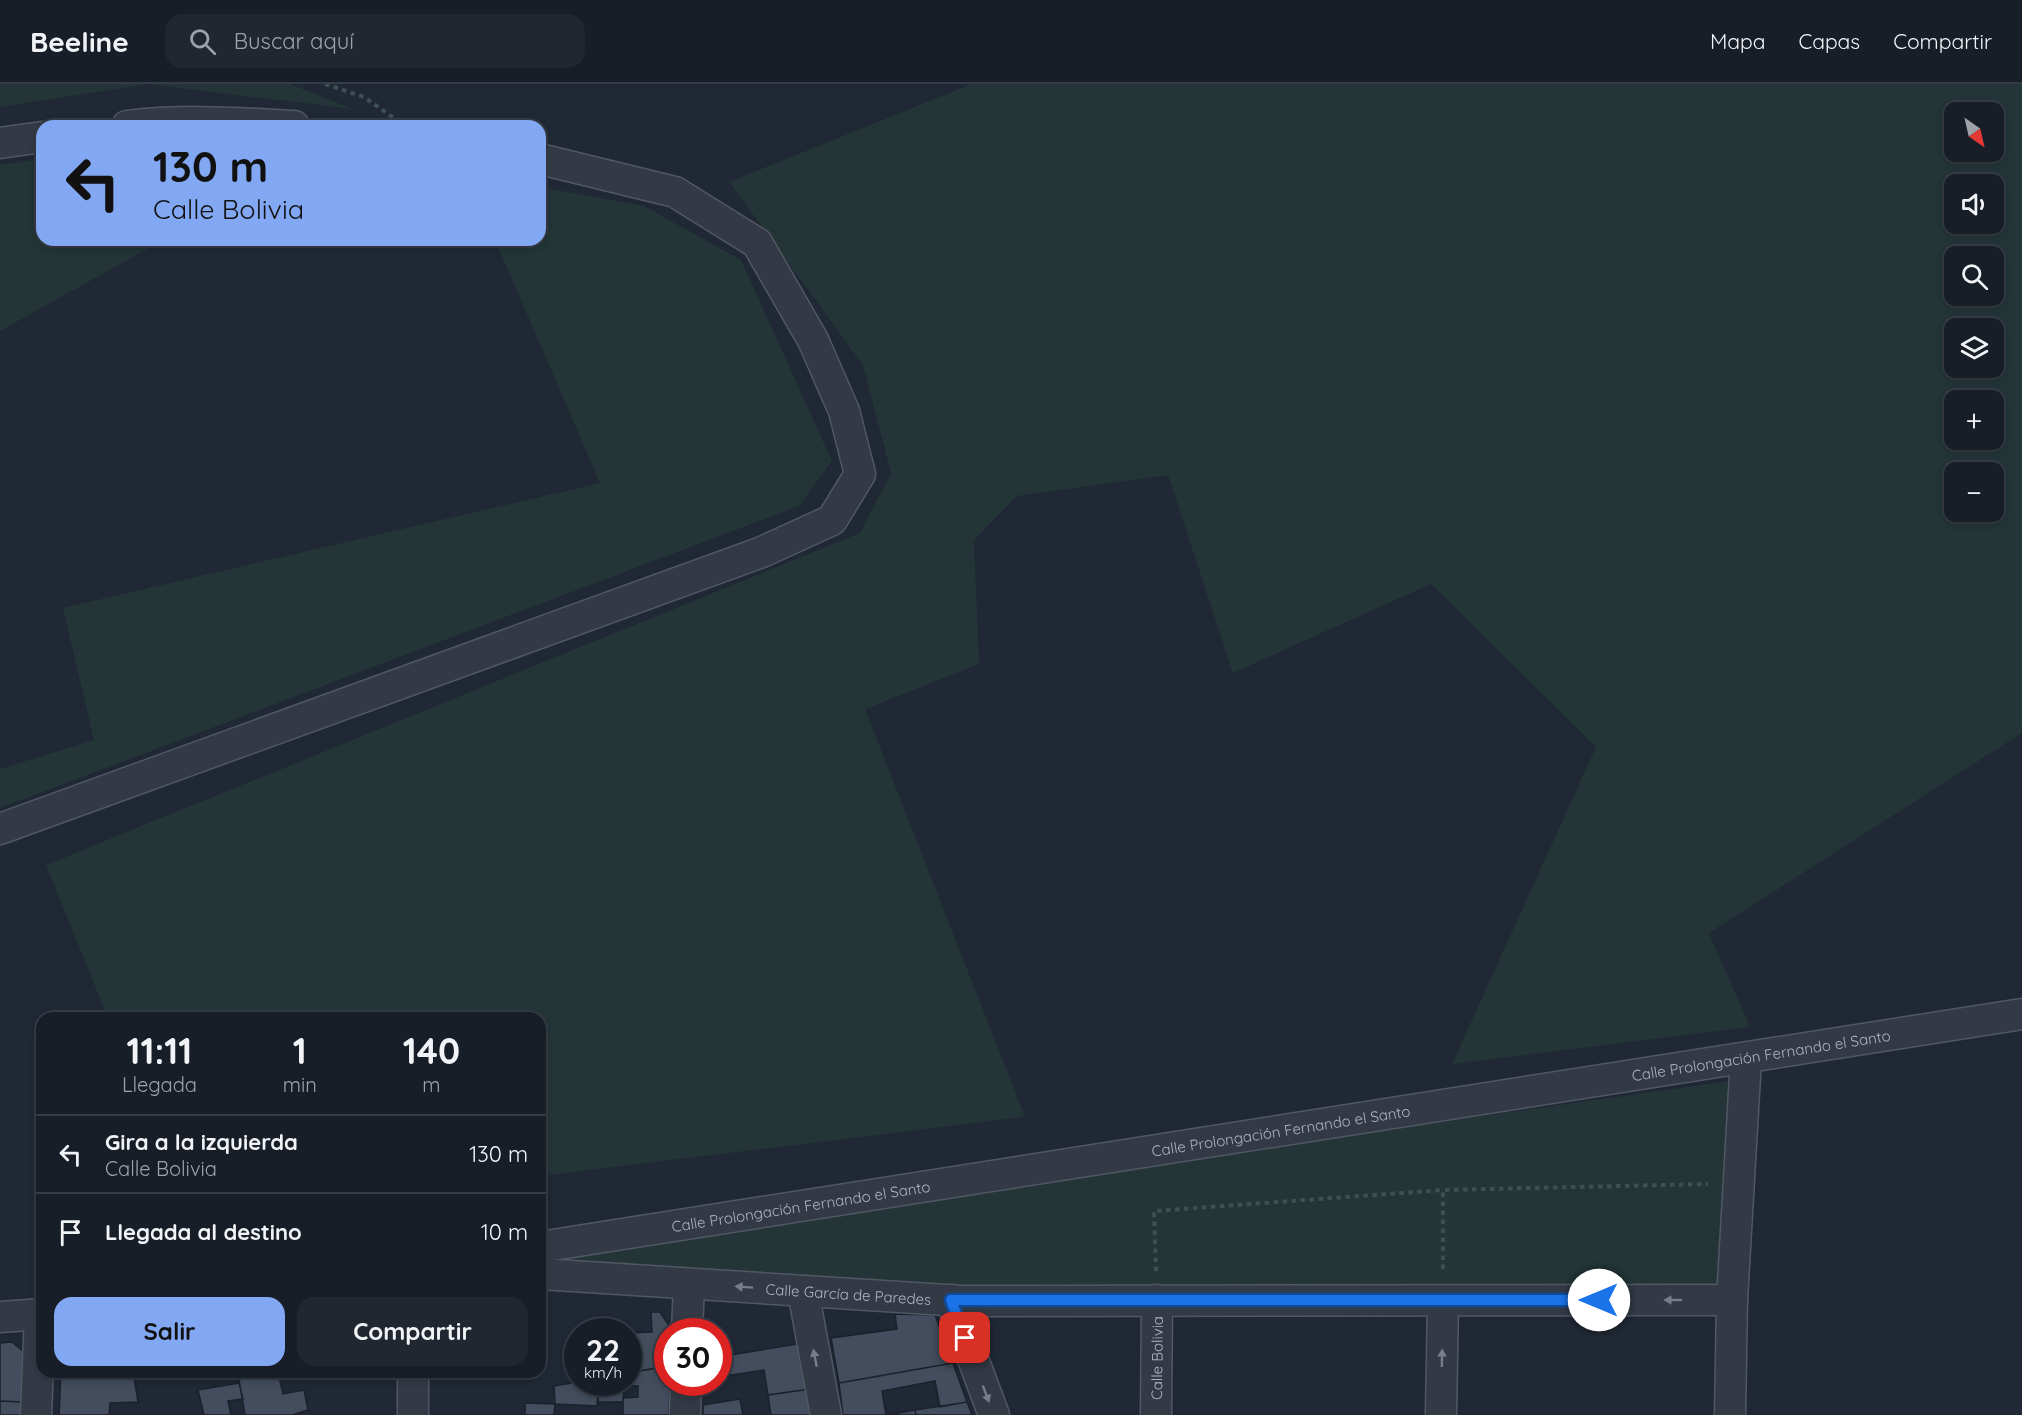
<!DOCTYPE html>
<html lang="es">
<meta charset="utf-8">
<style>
:root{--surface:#181e28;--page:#212730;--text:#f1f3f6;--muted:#9fa2a8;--line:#363c45;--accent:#82a7f3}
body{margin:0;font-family:Quicksand,sans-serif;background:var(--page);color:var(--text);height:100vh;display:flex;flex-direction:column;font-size:22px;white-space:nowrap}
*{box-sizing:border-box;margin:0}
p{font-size:20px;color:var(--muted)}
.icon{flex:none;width:33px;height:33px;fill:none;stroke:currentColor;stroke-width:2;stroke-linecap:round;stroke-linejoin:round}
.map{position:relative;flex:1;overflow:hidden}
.details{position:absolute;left:36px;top:928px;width:510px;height:366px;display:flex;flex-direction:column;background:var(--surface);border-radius:18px;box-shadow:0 3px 9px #0003,0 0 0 2px var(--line)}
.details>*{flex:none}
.banner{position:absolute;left:36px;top:36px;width:510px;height:126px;border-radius:18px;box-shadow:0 3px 9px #0003,0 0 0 2px var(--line);background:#82a7f3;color:#111;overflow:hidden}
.needle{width:39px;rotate:146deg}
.buttons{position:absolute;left:1944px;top:18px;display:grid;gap:12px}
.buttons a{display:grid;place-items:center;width:60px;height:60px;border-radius:12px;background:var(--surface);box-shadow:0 3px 9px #0003,0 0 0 2px var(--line);font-size:30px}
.speed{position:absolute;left:564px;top:1234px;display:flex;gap:12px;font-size:30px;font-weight:700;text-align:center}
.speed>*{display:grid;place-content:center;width:78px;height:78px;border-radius:50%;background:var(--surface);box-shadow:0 3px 9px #0003,0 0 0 2px var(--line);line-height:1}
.speed small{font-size:15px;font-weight:400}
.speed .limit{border:9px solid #d22;background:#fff;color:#111}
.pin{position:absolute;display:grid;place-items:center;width:51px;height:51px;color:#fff;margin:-26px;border-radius:12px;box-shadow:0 3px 9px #0006}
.me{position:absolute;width:66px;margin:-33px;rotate:270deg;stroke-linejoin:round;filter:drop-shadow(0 0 4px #0008)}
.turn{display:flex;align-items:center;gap:21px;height:126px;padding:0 18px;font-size:27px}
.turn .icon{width:78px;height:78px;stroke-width:2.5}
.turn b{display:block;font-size:42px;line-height:51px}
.eta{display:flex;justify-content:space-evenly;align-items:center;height:102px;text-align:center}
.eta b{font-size:36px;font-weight:700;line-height:42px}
.action{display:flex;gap:12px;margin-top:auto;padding:12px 18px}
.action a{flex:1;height:69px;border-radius:18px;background:var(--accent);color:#111;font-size:24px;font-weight:700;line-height:69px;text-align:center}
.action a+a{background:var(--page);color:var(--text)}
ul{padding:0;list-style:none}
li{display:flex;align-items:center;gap:18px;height:78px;padding:0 18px;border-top:2px solid var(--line)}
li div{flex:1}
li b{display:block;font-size:22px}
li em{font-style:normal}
header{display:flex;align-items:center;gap:36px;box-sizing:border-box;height:84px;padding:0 30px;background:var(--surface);border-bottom:2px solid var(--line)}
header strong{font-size:28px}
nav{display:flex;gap:33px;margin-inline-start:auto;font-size:21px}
.search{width:420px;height:54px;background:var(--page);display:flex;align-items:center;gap:15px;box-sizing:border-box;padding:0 21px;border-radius:18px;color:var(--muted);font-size:22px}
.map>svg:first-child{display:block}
.green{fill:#233537;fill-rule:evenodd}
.building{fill:#434d5d;stroke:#1b212c;stroke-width:1.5}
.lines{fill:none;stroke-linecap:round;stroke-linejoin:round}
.minor-casing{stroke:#515764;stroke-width:33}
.path{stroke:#3f5054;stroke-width:4;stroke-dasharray:4.5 4.5;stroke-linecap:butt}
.minor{stroke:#333a46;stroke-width:30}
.oneway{fill:#767d8b}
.route-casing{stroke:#114b97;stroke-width:15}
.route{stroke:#1a73e8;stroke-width:10}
.labels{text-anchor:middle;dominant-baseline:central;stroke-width:4.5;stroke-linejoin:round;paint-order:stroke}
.street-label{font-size:15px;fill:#adb4c3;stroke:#191f2a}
</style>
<header>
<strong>Beeline</strong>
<div class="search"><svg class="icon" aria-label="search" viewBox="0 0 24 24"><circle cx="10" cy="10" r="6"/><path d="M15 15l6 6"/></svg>Buscar aquí</div>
<nav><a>Mapa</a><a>Capas</a><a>Compartir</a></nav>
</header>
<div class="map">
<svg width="2022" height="1331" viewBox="0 0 2022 1331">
<rect width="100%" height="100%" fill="#202835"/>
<path class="green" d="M0,0H290L353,25L148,0L0,23Z
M972,0H2022V649L1709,849L1750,943L1452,980L1596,663L1431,500L1233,589L1168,391L1017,412L974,456L979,580L865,625L1025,1033L540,1092V934H108L46,781L860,449L891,389L863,281L729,98ZM1954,28H1994V68H1954ZM1954,100H1994V140H1954ZM1954,172H1994V212H1954ZM1954,244H1994V284H1954ZM1954,316H1994V356H1954ZM1954,388H1994V428H1954Z
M42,75V156H182L149,164L0,247V81Z
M540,103L644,122L741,176L832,377L799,422L0,724V685L94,656L63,524L600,399L495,156H540Z
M1744,995L1732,1216L1443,1217L540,1190V1165Z"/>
<path class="building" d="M651,1228H660L668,1240V1282L628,1289V1249L652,1248Z
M895,1230L935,1231L953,1279L839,1299L831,1254L897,1245Z
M12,1258L24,1268L22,1318L0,1317V1259Z
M803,1259L810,1305L768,1311L764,1286L718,1293V1273Z
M953,1279L967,1318L940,1323L935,1297L882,1307L886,1331H843L839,1299Z
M668,1282V1299H670L669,1331H623V1314L638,1313V1302L624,1301V1299H628V1289Z
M61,1288H133L138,1318L110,1319L109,1331H59Z
M243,1288H278L283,1310L304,1306L308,1326L292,1331H245L238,1290Z
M455,1288H527V1290Z
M578,1298L599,1299L597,1322L555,1320L554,1302Z
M239,1299L243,1315L228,1317L231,1331H204L198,1306Z
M599,1299H624L623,1318H598Z
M810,1305L814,1331H771L768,1311Z
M740,1315L743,1331H703V1321Z
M0,1317L22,1318V1331H0Z
M967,1318L972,1331H916L915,1326Z
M525,1319L555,1320L554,1331H525Z
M915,1326L916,1331H888Z"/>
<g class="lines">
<g class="minor-casing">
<g id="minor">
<path d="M127,42C183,35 238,39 294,42"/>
<path d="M0,59L42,53"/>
<path d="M0,745L762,468L832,436L860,390L844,327L813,256L757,159L675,108L540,75"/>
<path id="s1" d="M540,1163L2022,930"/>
<path id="s2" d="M540,1190L962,1217L1732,1216"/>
<path d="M803,1207L826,1331"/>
<path d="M951,1216L994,1331"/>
<path d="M0,1233L42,1230"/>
<path d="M687,1248L689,1200"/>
<path d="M36,1331L40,1231"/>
<path d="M413,1331V1288"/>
<path d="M685,1331L686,1299"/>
<path id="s3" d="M1156,1331L1157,1216"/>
<path d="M1441,1331L1443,1217"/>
<path d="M1730,1331L1732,1216L1746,974"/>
</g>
</g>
<path class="path" d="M325,0L364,13L405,42
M1443,1185V1106L1708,1100
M1156,1187L1154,1127L1443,1106"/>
<use href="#minor" class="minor"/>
</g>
<defs><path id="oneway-solid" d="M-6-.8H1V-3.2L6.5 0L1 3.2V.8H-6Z" transform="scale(1.5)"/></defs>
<g class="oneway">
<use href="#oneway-solid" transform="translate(744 1203) rotate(-176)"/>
<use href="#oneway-solid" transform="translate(1673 1216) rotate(180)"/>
<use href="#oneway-solid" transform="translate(815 1274) rotate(-101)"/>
<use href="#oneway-solid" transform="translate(1442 1274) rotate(-89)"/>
<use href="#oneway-solid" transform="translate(986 1310) rotate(69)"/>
</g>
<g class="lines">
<g class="route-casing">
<path id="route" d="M965,1254L951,1216H1599"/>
</g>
<use href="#route" class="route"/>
</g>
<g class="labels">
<g class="street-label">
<text stroke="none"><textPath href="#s1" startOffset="1236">Calle Prolongación Fernando el Santo</textPath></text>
<text stroke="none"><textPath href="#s1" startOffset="750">Calle Prolongación Fernando el Santo</textPath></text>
<text stroke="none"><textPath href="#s1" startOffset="264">Calle Prolongación Fernando el Santo</textPath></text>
<text stroke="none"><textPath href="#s2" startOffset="309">Calle García de Paredes</textPath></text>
<text stroke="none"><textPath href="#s3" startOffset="57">Calle Bolivia</textPath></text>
</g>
</g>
</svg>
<div class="buttons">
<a><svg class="needle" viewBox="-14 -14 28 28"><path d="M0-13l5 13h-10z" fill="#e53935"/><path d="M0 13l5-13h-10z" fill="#9fa2a8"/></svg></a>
<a><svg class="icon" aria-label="sound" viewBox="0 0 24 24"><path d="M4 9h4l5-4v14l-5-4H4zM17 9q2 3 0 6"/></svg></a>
<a><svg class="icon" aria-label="search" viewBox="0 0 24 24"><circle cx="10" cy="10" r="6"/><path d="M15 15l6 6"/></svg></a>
<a><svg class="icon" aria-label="layers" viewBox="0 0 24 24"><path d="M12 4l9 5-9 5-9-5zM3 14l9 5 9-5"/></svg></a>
<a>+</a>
<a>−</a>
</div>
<div class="speed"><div>22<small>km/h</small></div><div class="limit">30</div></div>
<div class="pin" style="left:965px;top:1254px;background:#d93025"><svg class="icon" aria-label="arrive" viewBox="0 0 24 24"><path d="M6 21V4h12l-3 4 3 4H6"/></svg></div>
<svg class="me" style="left:1599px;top:1216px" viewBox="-20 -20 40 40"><circle r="19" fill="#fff"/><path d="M0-13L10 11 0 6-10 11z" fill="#1a73e8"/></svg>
<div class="banner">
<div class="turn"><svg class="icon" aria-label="left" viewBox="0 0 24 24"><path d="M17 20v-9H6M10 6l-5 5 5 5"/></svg><div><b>130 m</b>Calle Bolivia</div></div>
</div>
<section class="details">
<div class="eta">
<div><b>11:11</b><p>Llegada</p></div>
<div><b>1</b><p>min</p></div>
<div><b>140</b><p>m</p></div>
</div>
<ul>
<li><svg class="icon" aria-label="left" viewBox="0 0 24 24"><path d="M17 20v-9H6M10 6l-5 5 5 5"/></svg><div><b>Gira a la izquierda</b><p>Calle Bolivia</p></div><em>130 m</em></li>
<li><svg class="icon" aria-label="arrive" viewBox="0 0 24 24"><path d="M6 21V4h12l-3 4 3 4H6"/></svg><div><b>Llegada al destino</b></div><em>10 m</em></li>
</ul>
<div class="action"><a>Salir</a><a>Compartir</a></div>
</section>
</div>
